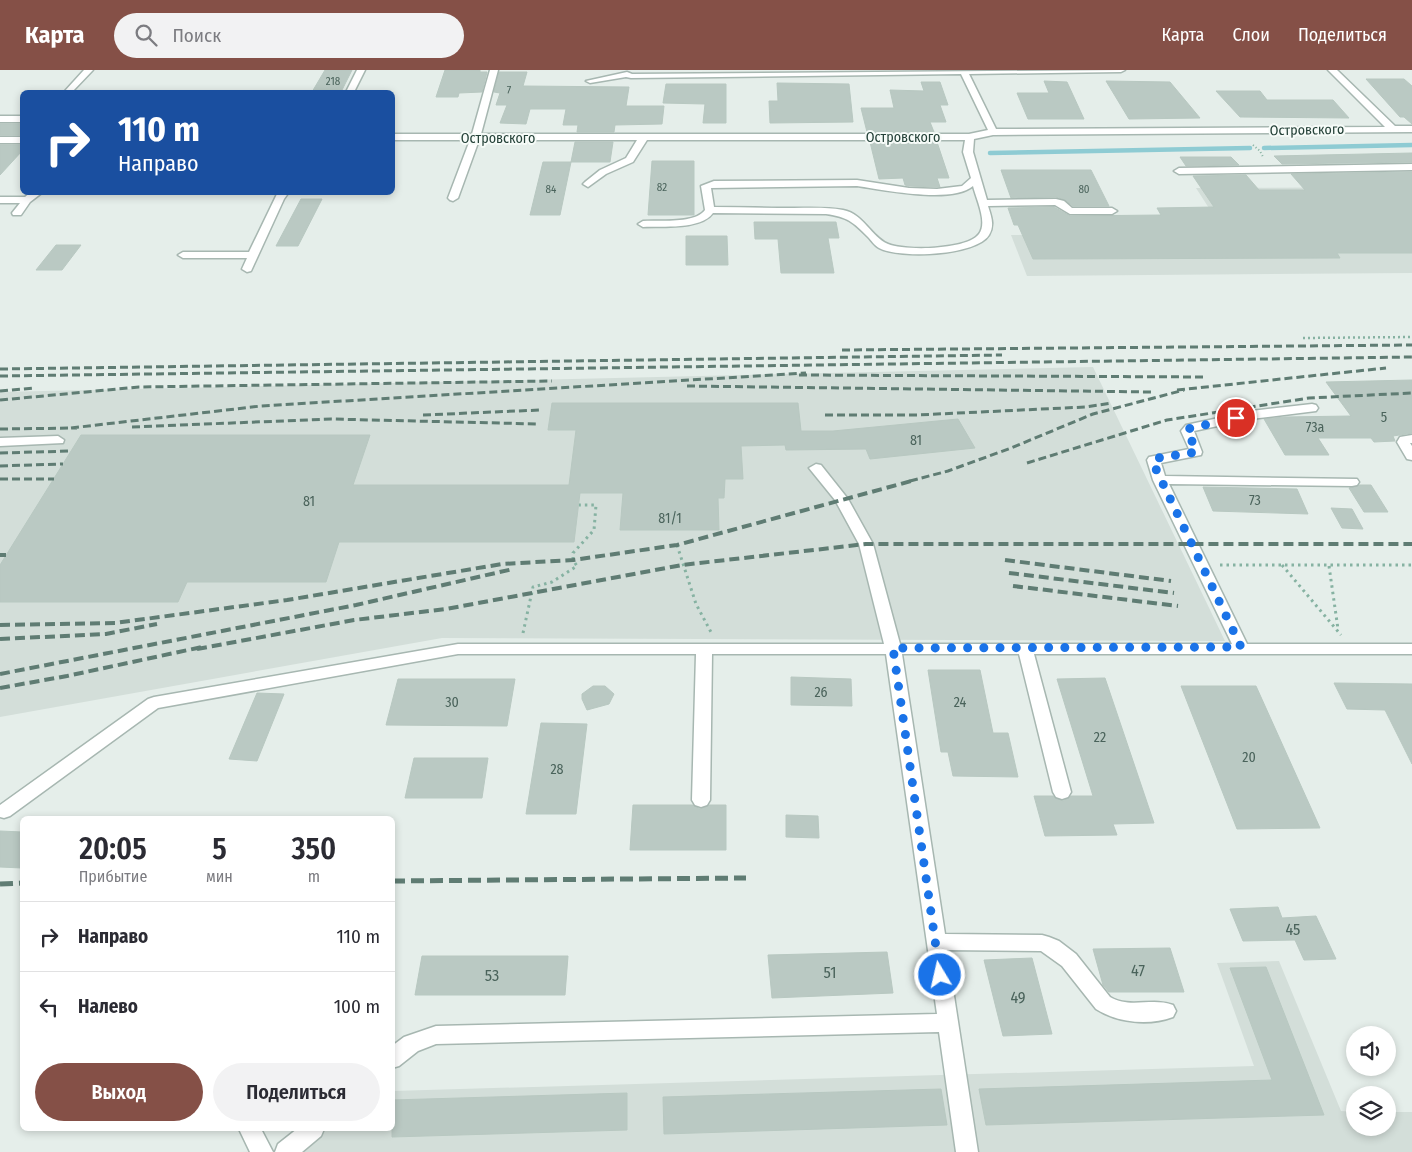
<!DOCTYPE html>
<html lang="ru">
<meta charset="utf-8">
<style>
:root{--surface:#fff;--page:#f2f2f3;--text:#2b2b33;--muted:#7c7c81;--line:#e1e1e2;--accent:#855047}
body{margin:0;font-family:"Fira Sans Condensed",sans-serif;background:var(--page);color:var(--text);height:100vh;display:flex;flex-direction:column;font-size:19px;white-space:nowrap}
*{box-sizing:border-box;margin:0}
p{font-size:16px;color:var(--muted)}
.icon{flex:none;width:28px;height:28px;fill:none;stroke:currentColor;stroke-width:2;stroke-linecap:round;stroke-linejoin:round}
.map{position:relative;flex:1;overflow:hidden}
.sheet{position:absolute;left:20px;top:746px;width:375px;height:315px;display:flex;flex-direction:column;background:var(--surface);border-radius:8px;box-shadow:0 2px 8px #0003}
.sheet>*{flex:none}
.hud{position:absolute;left:20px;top:20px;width:375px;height:105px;border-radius:8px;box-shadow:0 2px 8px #0003;background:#1a4fa0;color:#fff;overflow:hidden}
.tools{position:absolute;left:1346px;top:956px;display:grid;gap:10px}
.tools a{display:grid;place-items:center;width:50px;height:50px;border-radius:50%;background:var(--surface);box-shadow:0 2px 8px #0003;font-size:25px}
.pin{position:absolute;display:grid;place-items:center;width:42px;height:42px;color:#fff;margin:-21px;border:2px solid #fff;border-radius:50%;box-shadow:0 1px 5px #0007}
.me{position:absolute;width:55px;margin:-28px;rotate:351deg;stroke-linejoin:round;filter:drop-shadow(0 0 4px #0008)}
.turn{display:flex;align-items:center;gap:18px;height:105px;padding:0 15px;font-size:22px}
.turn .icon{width:65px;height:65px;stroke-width:2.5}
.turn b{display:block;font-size:35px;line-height:42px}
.eta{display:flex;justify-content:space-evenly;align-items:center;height:85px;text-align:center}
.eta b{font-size:30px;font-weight:600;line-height:35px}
.action{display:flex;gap:10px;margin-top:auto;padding:10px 15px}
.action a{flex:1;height:58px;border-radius:30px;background:var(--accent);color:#fff;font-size:20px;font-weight:600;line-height:58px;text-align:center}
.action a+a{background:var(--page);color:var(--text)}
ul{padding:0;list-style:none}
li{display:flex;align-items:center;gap:15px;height:70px;padding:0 15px;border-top:1px solid var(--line)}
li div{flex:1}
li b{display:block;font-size:19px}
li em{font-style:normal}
header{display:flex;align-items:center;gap:30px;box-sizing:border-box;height:70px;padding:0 25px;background:var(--accent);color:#fff}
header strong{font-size:24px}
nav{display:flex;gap:28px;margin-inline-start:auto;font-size:18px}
.search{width:350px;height:45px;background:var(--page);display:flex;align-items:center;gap:12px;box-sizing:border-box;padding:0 18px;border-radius:28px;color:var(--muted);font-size:19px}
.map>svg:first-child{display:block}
.built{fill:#d3ded9}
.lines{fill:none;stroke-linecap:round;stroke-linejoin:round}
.stream{stroke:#8ecbd3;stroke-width:4.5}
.building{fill:#bac9c3;stroke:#b8c8c1}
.minor-casing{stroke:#a7b7b1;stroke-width:3}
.path-far2{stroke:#86b2a2;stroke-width:2;stroke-dasharray:1 2.5;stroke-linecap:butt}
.path-far1{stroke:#86b2a2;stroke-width:2.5;stroke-dasharray:2 3;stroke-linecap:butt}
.path{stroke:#86b2a2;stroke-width:3;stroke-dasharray:2.5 4;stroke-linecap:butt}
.minor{fill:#fff;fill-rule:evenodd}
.rail-far2{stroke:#5f7c73;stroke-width:3;stroke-dasharray:8 4;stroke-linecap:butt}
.rail-far1{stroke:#5f7c73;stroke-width:4;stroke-dasharray:10 5;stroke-linecap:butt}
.rail{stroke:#5f7c73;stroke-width:5;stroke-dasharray:13 6;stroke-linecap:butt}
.route{stroke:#1a73e8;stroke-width:9;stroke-dasharray:0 16.2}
.labels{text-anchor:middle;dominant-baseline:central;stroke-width:4;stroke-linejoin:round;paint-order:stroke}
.far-number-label{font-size:11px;fill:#4a635b}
.far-street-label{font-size:14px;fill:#244138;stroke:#f6fbf8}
.number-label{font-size:14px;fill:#4a635b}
.near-number-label{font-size:16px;fill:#4a635b}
</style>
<header>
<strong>Карта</strong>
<div class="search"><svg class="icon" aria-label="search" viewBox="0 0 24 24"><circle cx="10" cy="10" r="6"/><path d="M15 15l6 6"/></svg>Поиск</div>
<nav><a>Карта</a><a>Слои</a><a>Поделиться</a></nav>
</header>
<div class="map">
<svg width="1412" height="1082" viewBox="0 0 1412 1082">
<rect width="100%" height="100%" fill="#e5eeea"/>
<path class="built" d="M1412,117V203L1027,206L1011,165L1225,163L1196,118Z
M1093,297L1225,571L442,568L0,647V322Z
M1279,891L1341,1041L1355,1042V1058H1388V1042H1412V1082H240L293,1080L297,1059H392L393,1021L1254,996L1217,893Z"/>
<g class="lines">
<path class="stream" d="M1264,78L1412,75
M990,83L1250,78"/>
</g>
<path class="building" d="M325,0H352L341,22H312Z
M445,0H480V2H487L482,22L459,23L458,27H436Z
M499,2H527L523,16L629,17L626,36H664L662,54L615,55L614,62H577L578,55H563L566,39H530L526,54L500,53L507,35H496L500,23L494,22Z
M1366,9H1404L1412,16V54L1404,47H1400Z
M1044,11L1067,12L1084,49H1028L1017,23H1049Z
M1106,11L1170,12L1200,48L1129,49Z
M921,12H940L948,35H940L946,52H930L934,62H867L861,38H894L890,20L924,21Z
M777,13L849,14L853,52L770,53L769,31H778Z
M666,14H726V53H703L705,34L663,33Z
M1216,21H1260L1267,30H1333L1349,48L1240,47Z
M0,54H22V65H0Z
M575,72H613L610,92H571Z
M870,72H937L949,108H937L940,117L909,116L905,115L903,108L879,109Z
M0,75H22V81L0,105Z
M1412,83V92L1282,94L1274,86Z
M1180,87H1231L1239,95L1186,96Z
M652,91H694V145H648Z
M543,92H571L560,145H530Z
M1001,100H1091L1109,136H1073L1065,130L1056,127L1011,128Z
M1412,102V183H1337L1340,188L1033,189L1018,155H1014L1008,138L1054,137L1070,146L1161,145L1157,138L1214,137L1193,106L1246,105L1259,120H1305L1291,104Z
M301,129H322L298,176H276Z
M754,152H836L839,168H828L834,203H781L778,169H755Z
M686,166H727L728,195H686Z
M56,175H81L62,200H36Z
M1412,310V363L1393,366L1395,371L1374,372L1371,368H1318L1329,385H1285L1264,349L1285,347L1351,346L1326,312Z
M552,333H798L801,361H833L958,349L975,378L870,389L866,379L786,380L785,375L741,376L743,409H725L724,428H718L719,460H620L623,423H580L574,472H339L326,512H187L178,532H0V495L81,365H370L353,415H569L576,360H548Z
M1359,415H1371L1388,442H1364L1349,418Z
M1203,417L1297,419L1308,444L1213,441Z
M1331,438L1352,439L1363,459L1342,458Z
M928,600H980L993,663H1008L1018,707L953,706L948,682H941Z
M791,607L851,609L852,636L791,635Z
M1105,608L1154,753L1113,754L1117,765L1045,766L1034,726H1053L1063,731L1071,726H1093L1057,609Z
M398,609H515L507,656L386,655Z
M1334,613L1412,614V694L1385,640L1347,639Z
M593,616H605L614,624L609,634L587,640L582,629V624Z
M1181,616H1256L1320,758L1237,759Z
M257,623L284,624L257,691L229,689Z
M541,653L587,654L576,744H526Z
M414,688H488L482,728H405Z
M633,735H693L700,739L709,735H726V780H630Z
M786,745L818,746L819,768L786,767Z
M0,761L22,762V798L0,797Z
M1278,837L1282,848L1316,846L1336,889L1304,890L1295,870L1243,871L1230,839Z
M1170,878L1184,922H1109L1103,915L1093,879Z
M887,882L893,923L772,928L768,885Z
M422,886H568L565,925H415Z
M1032,888L1052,964L1003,966L984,890Z
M1266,897L1324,1045L986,1055L979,1019L1272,1010L1230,898Z
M941,1019L947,1055L664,1064L663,1027Z
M627,1023V1060L392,1067V1030Z"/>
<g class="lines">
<g class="minor-casing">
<path id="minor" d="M84,0H93L72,22H64Z
M357,0H365L354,22H346Z
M490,0H498L481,64H969L988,60L961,4L631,8L626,7L590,13L586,11L627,2L632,4L1125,0L1121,2L969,4L996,59L1385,57L1328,0H1337L1395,56H1412V62L993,65L974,69L973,82L987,130L1056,129L1064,131L1072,138H1112L1117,141L1112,144H1070L1055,135L988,136C991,146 995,155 989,165C976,186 899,189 879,178C875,176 871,170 868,167C853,152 848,147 826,144L713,143C701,160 662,156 643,157L638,154L643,151C659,150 695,154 705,140L701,116L714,111L857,110L909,118L937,119L962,116L971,108L963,82L965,70H647L633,92L606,104L588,117L583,114L585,112L600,100L626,88L637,70H479L458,128L453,131L450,130L448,128L470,70H392V64H472ZM857,116C884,120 952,134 973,116C976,129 988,152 979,164C967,180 905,181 888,174C871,167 864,144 843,140C827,137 810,138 794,138C768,138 741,137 714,137L711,118Z
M0,46H22V52H0Z
M0,67H22V73H0Z
M1412,94V100L1179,104L1174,101L1179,98Z
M31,122H43L30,132L21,145H13L12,143L20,133H0V127H25Z
M278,122H289L284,129L251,201L247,202L242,199L247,188H183L178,185L183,182H249Z
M1312,334L1316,335L1318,338L1316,341L1251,349L1194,361L1202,382L1201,385L1161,393L1165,406L1357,409L1359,412L1357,415L1352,416L1169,414L1247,574H1412V584H1034L1071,722L1068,727L1062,729L1056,727L1053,722L1019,584H902L945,864L1042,865L1049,867L1059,871L1076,884L1110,927C1130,939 1152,927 1173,935L1176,941L1173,947C1149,956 1118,953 1096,939L1062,896L1041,881L947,880L978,1082H956L939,962L436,974L418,981L399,996L392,998V976L404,967L436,956L937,944L886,584H712L710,730L707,735L701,737L695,735L692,730L696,584H458L158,638L10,746L4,748L0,747V735L148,629L154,627L458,574H884L859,474L835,430L809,398L816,394L821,395L848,429L873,474L900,574H1232L1153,410L1147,390L1149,387L1189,379L1181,361L1186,355L1251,341Z
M1412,365V373H1410L1412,376V390L1407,389L1397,372L1400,367Z
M58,366L64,370L63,373L0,376V368Z
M239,1059H261L273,1082H250Z
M297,1059H324L321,1066L302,1082H275L278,1074Z"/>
</g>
<path class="path-far2" d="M1253,75L1260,81L1263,87"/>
<path class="path-far1" d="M1303,268L1412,267"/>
<path class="path" d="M677,475L696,534L712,564
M1220,495H1412
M1282,495L1341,565
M1329,496L1338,559
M523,563L533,517L552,512L577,496L573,490V483L594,460L596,435H579"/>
<use href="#minor" class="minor"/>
<path class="rail-far2" d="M842,280L1412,275
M0,299L1002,285
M799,305L1207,307
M0,306L1412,287
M687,316L1152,322
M1177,320L1386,298
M0,321L35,318
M0,330L139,317L552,311
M423,345L540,340
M825,345H917L1085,337L1112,333
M132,357L331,349L539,354
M71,358L261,336L806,303
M0,359L77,358
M0,383L71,381
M1027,393L1167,350L1309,328L1412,323
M0,396L63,394
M0,409H54
M910,411L948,401L1011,378L1093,344L1184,320"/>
<path class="rail-far1" d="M0,485H6
M1005,490L1171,511
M1009,503L1174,523
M1013,516L1178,536
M0,555L115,553L287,530L502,494L573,490L677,475L915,410
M0,569L106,564L157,554
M197,579L354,550L446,539L682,495L866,474H1412
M0,604L356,535L513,499
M0,618L67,606L202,577"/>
<path class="rail" d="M392,811L746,808
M0,814L22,813"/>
</g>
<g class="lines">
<path class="route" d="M940,905L893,578L1241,577L1154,395V390L1158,388L1196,382C1196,373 1187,368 1187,359L1236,348"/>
</g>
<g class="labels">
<g class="far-number-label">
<text x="333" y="11">218</text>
<text x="509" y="20">7</text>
<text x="662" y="117">82</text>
<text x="551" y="119">84</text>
<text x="1084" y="119">80</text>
</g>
<g class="far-street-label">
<text transform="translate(1307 60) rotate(-1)">Островского</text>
<text x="903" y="67">Островского</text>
<text x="498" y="68">Островского</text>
</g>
<g class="number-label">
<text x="1384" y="347">5</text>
<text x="1315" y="357">73а</text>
<text x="916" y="370">81</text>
<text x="1255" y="430">73</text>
<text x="309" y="431">81</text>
<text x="670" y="448">81/1</text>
<text x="821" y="622">26</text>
<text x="452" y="632">30</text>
<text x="960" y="632">24</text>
<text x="1100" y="667">22</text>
<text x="1249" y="687">20</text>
<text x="557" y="699">28</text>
</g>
<g class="near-number-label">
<text x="1293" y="859">45</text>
<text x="1138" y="900">47</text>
<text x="830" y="902">51</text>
<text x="492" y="905">53</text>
<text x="1018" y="927">49</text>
</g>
</g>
</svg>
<div class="tools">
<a><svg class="icon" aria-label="sound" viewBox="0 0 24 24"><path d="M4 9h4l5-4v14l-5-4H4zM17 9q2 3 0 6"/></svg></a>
<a><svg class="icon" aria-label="layers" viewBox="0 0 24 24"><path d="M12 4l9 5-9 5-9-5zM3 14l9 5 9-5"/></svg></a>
</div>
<div class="pin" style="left:1236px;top:348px;background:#d93025"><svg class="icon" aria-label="arrive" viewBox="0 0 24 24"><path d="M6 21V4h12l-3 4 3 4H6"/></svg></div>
<svg class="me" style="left:940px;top:905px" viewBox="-20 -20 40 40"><circle r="17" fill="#1a73e8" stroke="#fff" stroke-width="3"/><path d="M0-11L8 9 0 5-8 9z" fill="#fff"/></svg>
<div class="hud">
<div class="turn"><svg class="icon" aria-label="right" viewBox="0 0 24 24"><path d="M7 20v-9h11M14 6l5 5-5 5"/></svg><div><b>110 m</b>Направо</div></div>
</div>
<section class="sheet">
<div class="eta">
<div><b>20:05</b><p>Прибытие</p></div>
<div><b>5</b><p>мин</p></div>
<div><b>350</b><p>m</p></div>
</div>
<ul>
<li><svg class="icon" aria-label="right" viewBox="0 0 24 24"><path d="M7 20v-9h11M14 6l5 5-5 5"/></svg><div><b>Направо</b></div><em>110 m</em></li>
<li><svg class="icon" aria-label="left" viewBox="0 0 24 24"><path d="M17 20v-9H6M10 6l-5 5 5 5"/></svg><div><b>Налево</b></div><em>100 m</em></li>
</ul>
<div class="action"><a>Выход</a><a>Поделиться</a></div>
</section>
</div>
